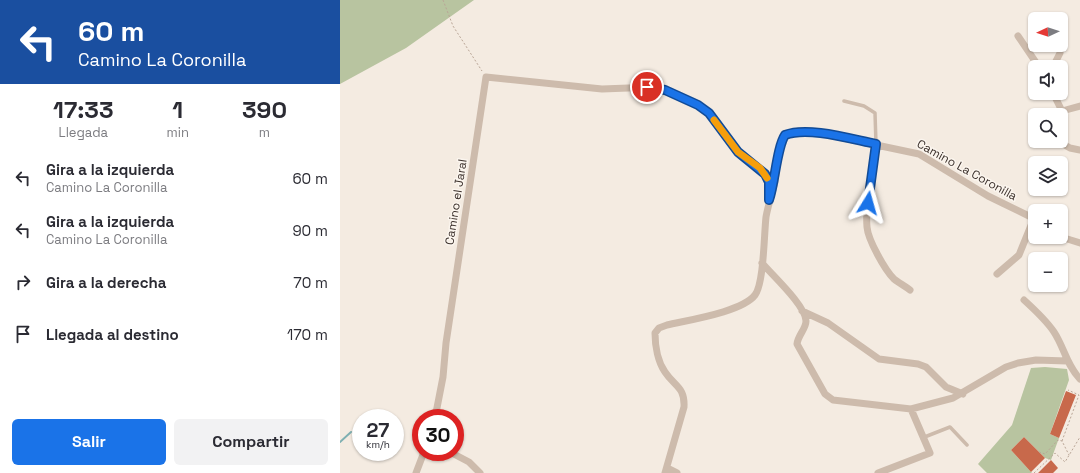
<!DOCTYPE html>
<html lang="es">
<meta charset="utf-8">
<style>
:root{--surface:#fff;--page:#f2f2f3;--text:#2b2b33;--muted:#7c7c81;--accent:#1a73e8}
body{margin:0;font-family:"Space Grotesk",sans-serif;background:var(--page);color:var(--text);height:100vh;display:flex;flex-direction:column;font-size:15px;white-space:nowrap}
*{box-sizing:border-box;margin:0}
p{font-size:13px;color:var(--muted)}
.icon{flex:none;width:22px;height:22px;fill:none;stroke:currentColor;stroke-width:2;stroke-linecap:round;stroke-linejoin:round}
.map{position:relative;flex:1;overflow:hidden}
.side{display:flex;flex-direction:column;background:var(--surface);width:340px}
.side>*{flex:none}
.guide{background:#1a4fa0;color:#fff;overflow:hidden}
.needle{width:26px;rotate:266deg}
.tools{position:absolute;left:688px;top:12px;display:grid;gap:8px}
.tools a{display:grid;place-items:center;width:40px;height:40px;border-radius:6px;background:var(--surface);box-shadow:0 1px 3px #0004;font-size:20px}
.speed{position:absolute;left:12px;top:409px;display:flex;gap:8px;font-size:20px;font-weight:700;text-align:center}
.speed>*{display:grid;place-content:center;width:52px;height:52px;border-radius:50%;background:var(--surface);box-shadow:0 1px 3px #0004;line-height:1}
.speed small{font-size:10px;font-weight:400}
.speed .limit{border:6px solid #d22;background:#fff;color:#111}
.pin{position:absolute;display:grid;place-items:center;width:34px;height:34px;color:#fff;margin:-17px;border:2px solid #fff;border-radius:50%;box-shadow:0 1px 4px #0007}
.me{position:absolute;width:44px;margin:-22px;rotate:8deg;stroke-linejoin:round;filter:drop-shadow(0 0 3px #0008)}
.turn{display:flex;align-items:center;gap:14px;height:84px;padding:0 12px;font-size:18px}
.turn .icon{width:52px;height:52px;stroke-width:2.5}
.turn b{display:block;font-size:28px;line-height:34px}
.eta{display:flex;justify-content:space-evenly;align-items:center;height:68px;text-align:center}
.eta b{font-size:24px;font-weight:600;line-height:28px}
.primary-button{display:flex;gap:8px;margin-top:auto;padding:8px 12px}
.primary-button a{flex:1;height:46px;border-radius:6px;background:var(--accent);color:#fff;font-size:16px;font-weight:600;line-height:46px;text-align:center}
.primary-button a+a{background:var(--page);color:var(--text)}
ul{padding:0;list-style:none}
li{display:flex;align-items:center;gap:12px;height:52px;padding:0 12px}
li div{flex:1}
li b{display:block;font-size:15px}
li em{font-style:normal}
main{display:flex;flex:1;min-height:0}
.map>svg:first-child{display:block}
.green{fill:#b8c4a0}
.lines{fill:none;stroke-linecap:round;stroke-linejoin:round}
.stream{stroke:#7fb0b2;stroke-width:2}
.building{fill:#c8694b}
.path{stroke:#b9a596;stroke-width:1;stroke-dasharray:2 2;stroke-linecap:butt}
.service{stroke:#cdbbac;stroke-width:3.5}
.minor{stroke:#cdbbac;stroke-width:7}
.route-casing{stroke:#114b97;stroke-width:10}
.route{stroke:#1a73e8;stroke-width:7}
.slow{stroke:#f59e0b;stroke-width:7}
.labels{text-anchor:middle;dominant-baseline:central;stroke-width:3;stroke-linejoin:round;paint-order:stroke}
.street-label{font-size:12px;fill:#3b302b;stroke:#fbf5ee}
</style>
<main>
<section class="side">
<div class="guide">
<div class="turn"><svg class="icon" aria-label="left" viewBox="0 0 24 24"><path d="M17 20v-9H6M10 6l-5 5 5 5"/></svg><div><b>60 m</b>Camino La Coronilla</div></div>
</div>
<div class="eta">
<div><b>17:33</b><p>Llegada</p></div>
<div><b>1</b><p>min</p></div>
<div><b>390</b><p>m</p></div>
</div>
<ul>
<li><svg class="icon" aria-label="left" viewBox="0 0 24 24"><path d="M17 20v-9H6M10 6l-5 5 5 5"/></svg><div><b>Gira a la izquierda</b><p>Camino La Coronilla</p></div><em>60 m</em></li>
<li><svg class="icon" aria-label="left" viewBox="0 0 24 24"><path d="M17 20v-9H6M10 6l-5 5 5 5"/></svg><div><b>Gira a la izquierda</b><p>Camino La Coronilla</p></div><em>90 m</em></li>
<li><svg class="icon" aria-label="right" viewBox="0 0 24 24"><path d="M7 20v-9h11M14 6l5 5-5 5"/></svg><div><b>Gira a la derecha</b></div><em>70 m</em></li>
<li><svg class="icon" aria-label="arrive" viewBox="0 0 24 24"><path d="M6 21V4h12l-3 4 3 4H6"/></svg><div><b>Llegada al destino</b></div><em>170 m</em></li>
</ul>
<div class="primary-button"><a>Salir</a><a>Compartir</a></div>
</section>
<div class="map">
<svg width="740" height="473" viewBox="0 0 740 473">
<rect width="100%" height="100%" fill="#f4ebe1"/>
<path class="green" d="M0,0H134L66,48L0,84Z
M705,367L727,369L729,380L710,434L719,438L711,460L705,458L684,437L671,450L692,473H647L638,464L672,425L691,368Z"/>
<g class="lines">
<path class="stream" d="M0,442L11,432"/>
</g>
<path class="building" d="M726,391L736,395L719,438L710,434Z
M684,437L705,458L691,472L671,450Z
M711,460L718,468L713,473H698Z"/>
<g class="lines">
<path class="path" d="M103,0L113,26L142,71
M722,441L739,395L728,390
M699,452L705,454L718,440L722,441L729,455
M694,473L715,453L725,462L740,437"/>
<path class="service" d="M504,101L524,106L535,113L536,144
M582,438L610,427L627,445"/>
<path class="minor" d="M707,17L708,19
M678,36L699,67
M713,67L720,53L721,42
M713,93L722,111L721,121
M722,111L740,106
M721,137L723,144L730,148L740,150
M536,144C533,171 525,200 527,227C528,240 545,270 554,279C559,283 565,286 570,290
M721,237L740,243
M422,263C432,275 466,306 466,321C466,329 458,335 457,344L485,394L493,400L571,409L613,398L666,367L678,363L696,360L727,361
M657,274L679,255L694,218
M684,300C695,310 706,320 714,332C724,347 727,366 740,379
M462,311L488,323L539,359L578,364L586,367L606,387L623,394
M95,418L103,377L106,343L146,77L262,89L315,87L325,90L358,105L369,113L398,152L425,174L429,182V193
M110,452L129,462L140,473
M327,468L337,473
M76,473L84,452
M325,473L344,407C345,387 335,387 325,372C318,362 315,346 315,333L319,328L327,325C348,320 402,312 415,295C424,283 424,234 426,217C428,205 432,194 435,182C437,167 437,147 445,135L458,131H470L579,154L648,196L695,219
M538,473L590,453L571,409"/>
</g>
<g class="lines">
<g class="route-casing">
<path id="route" d="M307,87L325,90L358,105L369,113L398,152L425,174L429,182V200C435,182 437,147 445,135C468,126 511,139 536,144L528,203"/>
</g>
<use href="#route" class="route"/>
<path class="slow" d="M374,120L398,152L420,168L427,178"/>
</g>
<g class="labels">
<g class="street-label">
<text transform="translate(627 170) rotate(29)">Camino La Coronilla</text>
<text transform="translate(116 202) rotate(-81)">Camino el Jaral</text>
</g>
</g>
</svg>
<div class="tools">
<a><svg class="needle" viewBox="-14 -14 28 28"><path d="M0-13l5 13h-10z" fill="#e53935"/><path d="M0 13l5-13h-10z" fill="#7c7c81"/></svg></a>
<a><svg class="icon" aria-label="sound" viewBox="0 0 24 24"><path d="M4 9h4l5-4v14l-5-4H4zM17 9q2 3 0 6"/></svg></a>
<a><svg class="icon" aria-label="search" viewBox="0 0 24 24"><circle cx="10" cy="10" r="6"/><path d="M15 15l6 6"/></svg></a>
<a><svg class="icon" aria-label="layers" viewBox="0 0 24 24"><path d="M12 4l9 5-9 5-9-5zM3 14l9 5 9-5"/></svg></a>
<a>+</a>
<a>−</a>
</div>
<div class="speed"><div>27<small>km/h</small></div><div class="limit">30</div></div>
<div class="pin" style="left:307px;top:87px;background:#d93025"><svg class="icon" aria-label="arrive" viewBox="0 0 24 24"><path d="M6 21V4h12l-3 4 3 4H6"/></svg></div>
<svg class="me" style="left:528px;top:203px" viewBox="-20 -20 40 40"><path d="M0-17L14 15 0 8-14 15z" fill="#1a73e8" stroke="#fff" stroke-width="4"/></svg>
</div>
</main>
